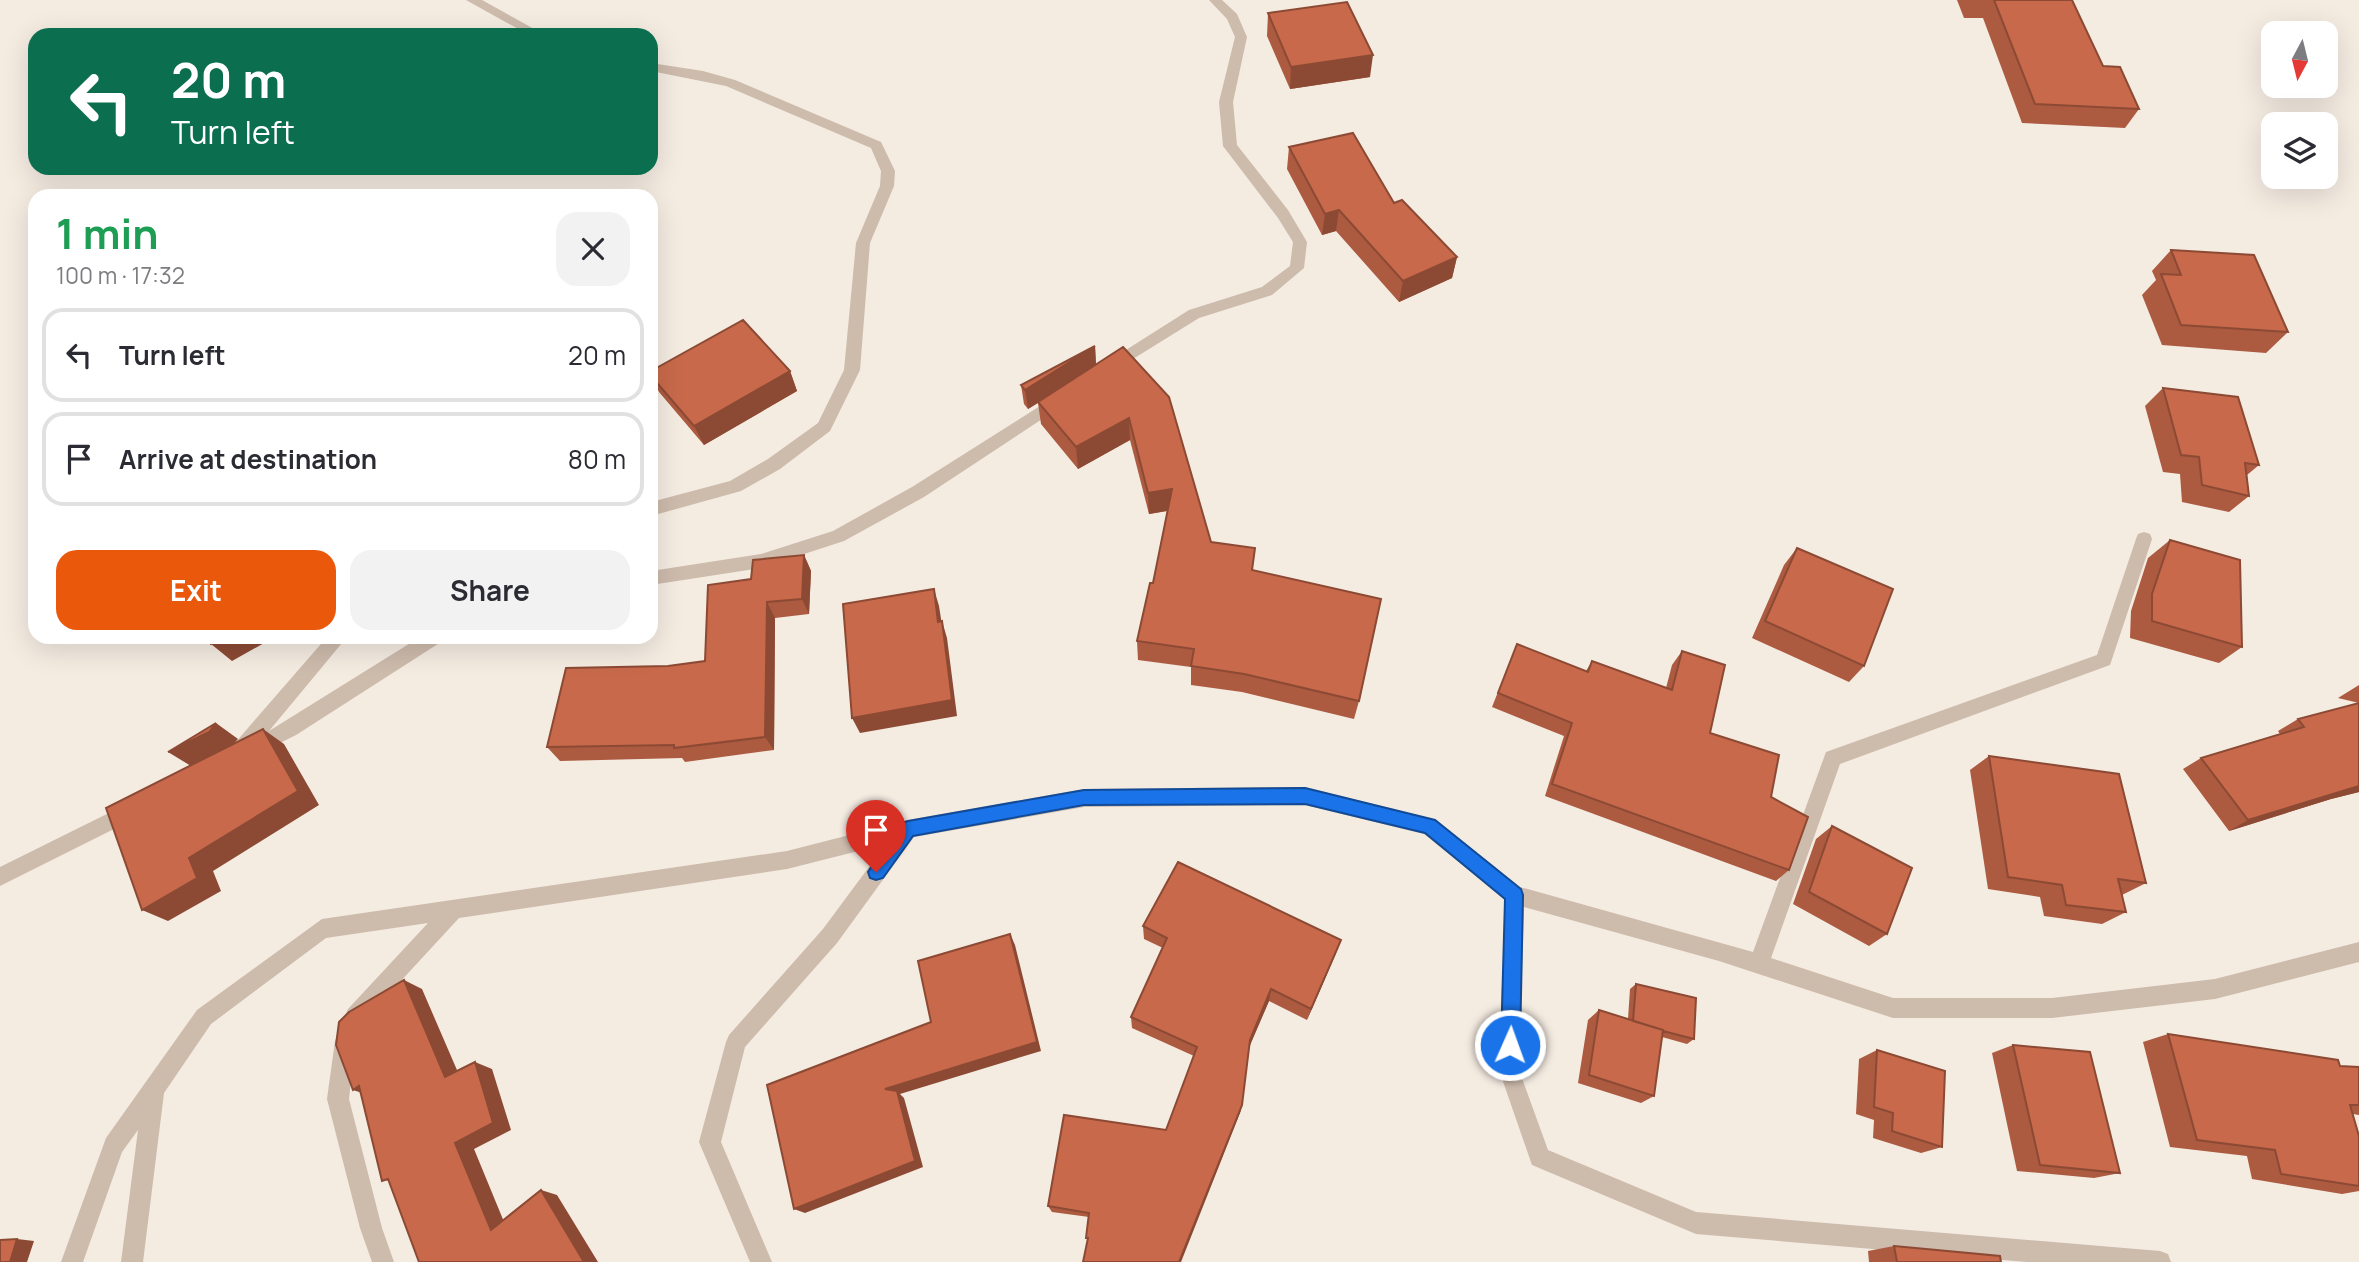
<!DOCTYPE html>
<meta charset="utf-8">
<style>
:root{--surface:#fff;--page:#f2f2f3;--text:#2b2b33;--muted:#7c7c81;--line:#e1e1e2;--accent:#ea580c}
body{margin:0;font-family:Manrope,sans-serif;background:var(--page);color:var(--text);height:100vh;display:flex;flex-direction:column;font-size:26px;white-space:nowrap}
*{box-sizing:border-box;margin:0}
p{font-size:23px;color:var(--muted)}
.icon{flex:none;width:38px;height:38px;fill:none;stroke:currentColor;stroke-width:2;stroke-linecap:round;stroke-linejoin:round}
.map{position:relative;flex:1;overflow:hidden}
.panel{position:absolute;left:28px;top:189px;width:630px;height:455px;display:flex;flex-direction:column;background:var(--surface);border-radius:21px;box-shadow:0 7px 28px #0002}
.panel>*{flex:none}
.hud{position:absolute;left:28px;top:28px;width:630px;height:147px;border-radius:21px;box-shadow:0 7px 28px #0002;background:#0b6e4f;color:#fff;overflow:hidden}
.needle{width:46px;rotate:187deg}
.fabs{position:absolute;left:2261px;top:21px;display:grid;gap:14px}
.fabs a{display:grid;place-items:center;width:77px;height:77px;border-radius:14px;background:var(--surface);box-shadow:0 7px 28px #0002;font-size:35px}
.pin{position:absolute;display:grid;place-items:center;width:60px;height:60px;color:#fff;margin:-72px -30px;border-radius:50% 50% 50% 0;rotate:-45deg;box-shadow:0 0 7px #0007}
.pin .icon{rotate:45deg}
.me{position:absolute;width:77px;margin:-38px;rotate:2deg;stroke-linejoin:round;filter:drop-shadow(0 0 5px #0008)}
.turn{display:flex;align-items:center;gap:24px;height:147px;padding:0 28px;font-size:32px}
.turn .icon{width:91px;height:91px;stroke-width:2.5}
.turn b{display:block;font-size:49px;line-height:60px}
.round{display:grid;place-items:center;flex:none;width:74px;height:74px;border-radius:21px;background:var(--page)}
.headline{display:flex;align-items:center;justify-content:space-between;height:119px;padding:0 28px}
h1{font-size:42px;font-weight:700;line-height:52px;color:#1e9e55}
.button{display:flex;gap:14px;margin-top:auto;padding:14px 28px}
.button a{flex:1;height:80px;border-radius:21px;background:var(--accent);color:#fff;font-size:28px;font-weight:700;line-height:80px;text-align:center}
.button a+a{background:var(--page);color:var(--text)}
ul{padding:0;list-style:none}
li{display:flex;align-items:center;gap:21px;height:94px;margin:0 14px 10px;padding:0 14px;border:4px solid var(--line);border-radius:21px}
li div{flex:1}
li b{display:block;font-size:26px}
li em{font-style:normal}
.map>svg:first-child{display:block}
.lines{fill:none;stroke-linecap:round;stroke-linejoin:round}
.street{fill:#cdbbac;fill-rule:evenodd}
.wall{fill:#ac5a40}
.shaded-wall{fill:#8c4a34}
.building{fill:#c8694b;stroke:#8c4a34;stroke-width:2}
.route{fill:#1a73e8;stroke:#114b97;stroke-width:2}
</style>
<div class="map">
<svg width="2359" height="1262" viewBox="0 0 2359 1262">
<rect width="100%" height="100%" fill="#f4ebe1"/>
<g class="lines">
<path class="street" d="M466,0H482L545,35H529Z
M1209,0H1222L1237,14L1247,37L1233,102L1237,145L1288,210L1307,242L1304,268L1272,295L1199,318L1112,372L1107,370L1104,366L1107,362L1189,310L1262,287L1290,266L1293,242L1278,218L1223,146L1219,102L1235,37L1227,19Z
M651,63L703,71L735,80L881,142L895,171L894,186L870,243L860,370L830,431L780,469L741,491L651,516V502L730,481L768,459L818,423L844,370L856,243L880,186L881,171L871,148L726,86L651,71Z
M1059,394L1065,396L1067,400L1065,404L924,497L844,541L761,568L651,585V571L761,554L833,531L912,487Z
M2144,532L2150,534L2152,539L2110,665L1840,764L1771,958L1893,998H2052L2215,979L2359,942V962L2215,999L2052,1018H1893L1719,961L1524,907L1519,1070L1548,1150L1696,1212L2160,1251L2168,1254L2171,1262H2027L1696,1234L1532,1165L1499,1070L1505,899L1424,834L1305,805L1084,807L914,837L837,943L745,1047L721,1142L772,1262H750L699,1142L726,1042L729,1035L823,929L886,844L787,869L459,918L362,1023L355,1026L348,1023L345,1016L348,1009L428,923L326,938L211,1024L164,1093L143,1262H121L138,1130L122,1152L83,1262H61L106,1138L197,1010L322,919L787,851L908,820L1084,789L1305,787L1436,820L1520,887L1753,952L1826,752L2097,655L2136,539L2138,534Z
M327,637H347L269,731L420,637H444L441,642L296,735L256,755L250,753L242,757L235,755L233,749L235,743Z
M131,802L138,805L140,811L138,817L0,886V867Z
M345,1031L352,1034L355,1041L349,1099L382,1228L394,1262H372L360,1228L327,1099L335,1041L338,1034Z"/>
</g>
<path class="wall" d="M1957,0H2072L2103,66L2139,109L2125,128L2022,123L1983,18H1964Z
M1268,13L1370,77L1290,89L1267,36Z
M1289,147L1394,203L1457,257L1452,278L1399,302L1336,231L1322,235L1287,169Z
M2171,250L2288,332L2266,353L2162,345L2142,295L2156,280L2152,271Z
M1095,346L1096,364L1211,542L1253,570L1359,701L1354,719L1242,692L1191,685V667L1138,660L1137,641L1153,583L1167,511L1149,514L1130,440L1078,469L1041,424L1038,403L1028,409L1024,404L1021,385Z
M651,371H790L797,391L704,445L659,392L651,377Z
M2163,388L2259,465L2247,475L2249,496L2229,512L2182,502L2180,474L2163,472L2145,406Z
M2170,540L2242,647L2219,663L2130,638L2131,611L2148,558Z
M1797,548L1864,666L1849,682L1752,638L1784,565Z
M804,555L811,571L809,614L775,618L774,750L685,762L682,758L560,761L547,747L668,666L705,661L751,579Z
M1517,644L1586,671L1592,661L1666,688L1672,665L1682,651L1710,733L1771,797L1789,870L1776,881L1545,796L1564,736L1492,707Z
M2359,685V792L2331,799L2229,831L2183,769L2201,758L2280,734L2278,731L2298,719L2359,703L2338,698Z
M1989,756L2146,883L2122,895L2126,912L2102,924L2044,916L2040,897L1988,889L1970,770Z
M1832,826L1887,934L1869,946L1793,904L1816,839Z
M1143,926L1336,953L1307,1020L1269,1001L1249,1047L1240,1113L1088,1241L1086,1238L1089,1217L1052,1212L1048,1206L1166,1130L1194,1056L1132,1028L1131,1017L1163,948L1144,939Z
M1636,984L1694,1039L1687,1044L1662,1037L1654,1096L1641,1103L1578,1083L1588,1020L1599,1010L1628,1019L1630,989Z
M2168,1034L2340,1066L2359,1067V1115L2353,1114L2359,1136V1191L2342,1194L2252,1179L2247,1156L2170,1147L2143,1042Z
M2013,1045L2120,1173L2094,1178L2017,1171L1992,1053Z
M1877,1050L1942,1147L1921,1153L1873,1138L1874,1120L1856,1114L1859,1059Z
M1894,1246L2001,1262H1869L1868,1251Z"/>
<path class="shaded-wall" d="M1373,55L1370,77L1290,89L1291,67Z
M1339,210L1336,231L1322,235L1325,214Z
M1457,257L1452,278L1399,302L1403,281Z
M1095,346L1096,366L1028,409L1025,390Z
M790,371L797,391L704,445L694,426Z
M1129,418L1130,440L1078,469L1076,447Z
M1172,489V510L1149,514L1148,493Z
M804,555L811,571L809,614L802,599Z
M934,589L939,606L944,638L938,622Z
M767,602L775,618L774,750L765,737Z
M942,621L947,638L957,716L860,733L852,718Z
M224,637H275L232,661L211,644Z
M216,723L238,739L231,747L191,766L168,752Z
M263,729L284,744L319,805L213,871L221,891L168,921L142,910L189,858Z
M2359,786V792L2331,799L2229,831L2248,820Z
M1010,934L1015,945L1041,1051L900,1094L904,1098L923,1167L805,1213L794,1209L885,1089Z
M1341,940L1336,953L1307,1020L1311,1009Z
M404,980L422,989L463,1084L445,1077Z
M1271,989L1269,1001L1248,1050L1250,1040Z
M475,1062L492,1069L511,1130L474,1149L509,1234L491,1230L455,1143Z
M359,1086L374,1097L353,1090Z
M1242,1105L1240,1113L1181,1262H1179Z
M541,1190L557,1195L598,1262H584Z
M17,1239L34,1241L27,1262H10Z"/>
<path class="building" d="M1994,0H2072L2103,66L2120,67L2139,109L2035,104Z
M1347,2L1373,55L1291,67L1268,13Z
M1353,133L1394,203L1402,200L1457,257L1403,281L1339,210L1325,214L1289,147Z
M2171,250L2254,255L2288,332L2181,325L2161,274L2181,275Z
M743,320L790,371L694,426L651,376V371Z
M1095,346L1025,390L1021,385Z
M1123,347L1169,397L1211,542L1255,548L1252,570L1381,599L1359,701L1244,674L1191,666L1194,649L1137,641L1150,583H1153L1172,489L1148,493L1129,418L1076,447L1038,402Z
M2163,388L2238,397L2259,465L2245,463L2249,496L2202,485L2199,457L2181,455Z
M2170,540L2240,560L2242,647L2152,621V594Z
M1797,548L1893,589L1864,666L1765,621Z
M804,555L802,599L767,602L765,737L674,748V745L547,747L566,668L668,666L705,661L708,585L751,579L753,560Z
M934,589L938,622L942,621L952,700L852,718L843,604Z
M207,637H224L211,644Z
M1517,644L1588,672L1592,661L1672,690L1682,651L1725,665L1710,733L1779,755L1771,797L1808,817L1789,870L1552,784L1572,723L1498,693Z
M2359,703V786L2248,820L2201,758L2304,727L2298,719Z
M216,723L209,732L168,752Z
M263,729L298,791L189,858L197,878L142,910L106,808Z
M1989,756L2119,774L2146,883L2118,879L2126,912L2066,905L2062,885L2008,877Z
M1832,826L1912,868L1887,934L1809,892Z
M1178,862L1341,940L1311,1009L1271,989L1250,1040L1242,1105L1179,1262H1083L1088,1238H1086L1089,1213L1048,1206L1064,1115L1166,1130L1197,1047L1131,1017L1167,938L1143,926Z
M1010,934L1037,1042L885,1089L897,1091L915,1161L794,1209L767,1085L931,1022L918,961Z
M404,980L445,1077L475,1062L493,1123L455,1143L491,1230L541,1190L584,1262H419L388,1179L382,1181L359,1086L353,1090L336,1045L339,1022L349,1012Z
M1636,984L1696,998L1694,1039L1663,1031V1030L1633,1021Z
M1599,1010L1663,1030L1654,1096L1589,1075Z
M2168,1034L2338,1060L2340,1066L2359,1067V1105H2350L2359,1136V1186L2281,1174L2275,1150L2197,1140Z
M2013,1045L2090,1052L2120,1173L2040,1165Z
M1877,1050L1945,1071L1942,1147L1892,1131L1893,1113L1874,1107Z
M17,1239L10,1262H0V1240Z
M1894,1246L2000,1256L2001,1262H1897Z"/>
<path class="route" d="M1305,788L1435,820L1521,889L1523,895L1520,1045L1517,1052L1510,1055L1503,1052L1501,1045L1505,899L1425,833L1305,804L1084,805L913,836L883,878L876,880L870,878L868,872L901,823L908,821L1084,790Z"/>
</svg>
<div class="fabs">
<a><svg class="needle" viewBox="-14 -14 28 28"><path d="M0-13l5 13h-10z" fill="#e53935"/><path d="M0 13l5-13h-10z" fill="#7c7c81"/></svg></a>
<a><svg class="icon" aria-label="layers" viewBox="0 0 24 24"><path d="M12 4l9 5-9 5-9-5zM3 14l9 5 9-5"/></svg></a>
</div>
<div class="pin" style="left:876px;top:872px;background:#d93025"><svg class="icon" aria-label="arrive" viewBox="0 0 24 24"><path d="M6 21V4h12l-3 4 3 4H6"/></svg></div>
<svg class="me" style="left:1510px;top:1045px" viewBox="-20 -20 40 40"><circle r="17" fill="#1a73e8" stroke="#fff" stroke-width="3"/><path d="M0-11L8 9 0 5-8 9z" fill="#fff"/></svg>
<div class="hud">
<div class="turn"><svg class="icon" aria-label="left" viewBox="0 0 24 24"><path d="M17 20v-9H6M10 6l-5 5 5 5"/></svg><div><b>20 m</b>Turn left</div></div>
</div>
<section class="panel">
<div class="headline"><div><h1>1 min</h1><p>100 m · 17:32</p></div><a class="round"><svg class="icon" aria-label="close" viewBox="0 0 24 24"><path d="M6 6l12 12M18 6L6 18"/></svg></a></div>
<ul>
<li><svg class="icon" aria-label="left" viewBox="0 0 24 24"><path d="M17 20v-9H6M10 6l-5 5 5 5"/></svg><div><b>Turn left</b></div><em>20 m</em></li>
<li><svg class="icon" aria-label="arrive" viewBox="0 0 24 24"><path d="M6 21V4h12l-3 4 3 4H6"/></svg><div><b>Arrive at destination</b></div><em>80 m</em></li>
</ul>
<div class="button"><a>Exit</a><a>Share</a></div>
</section>
</div>
